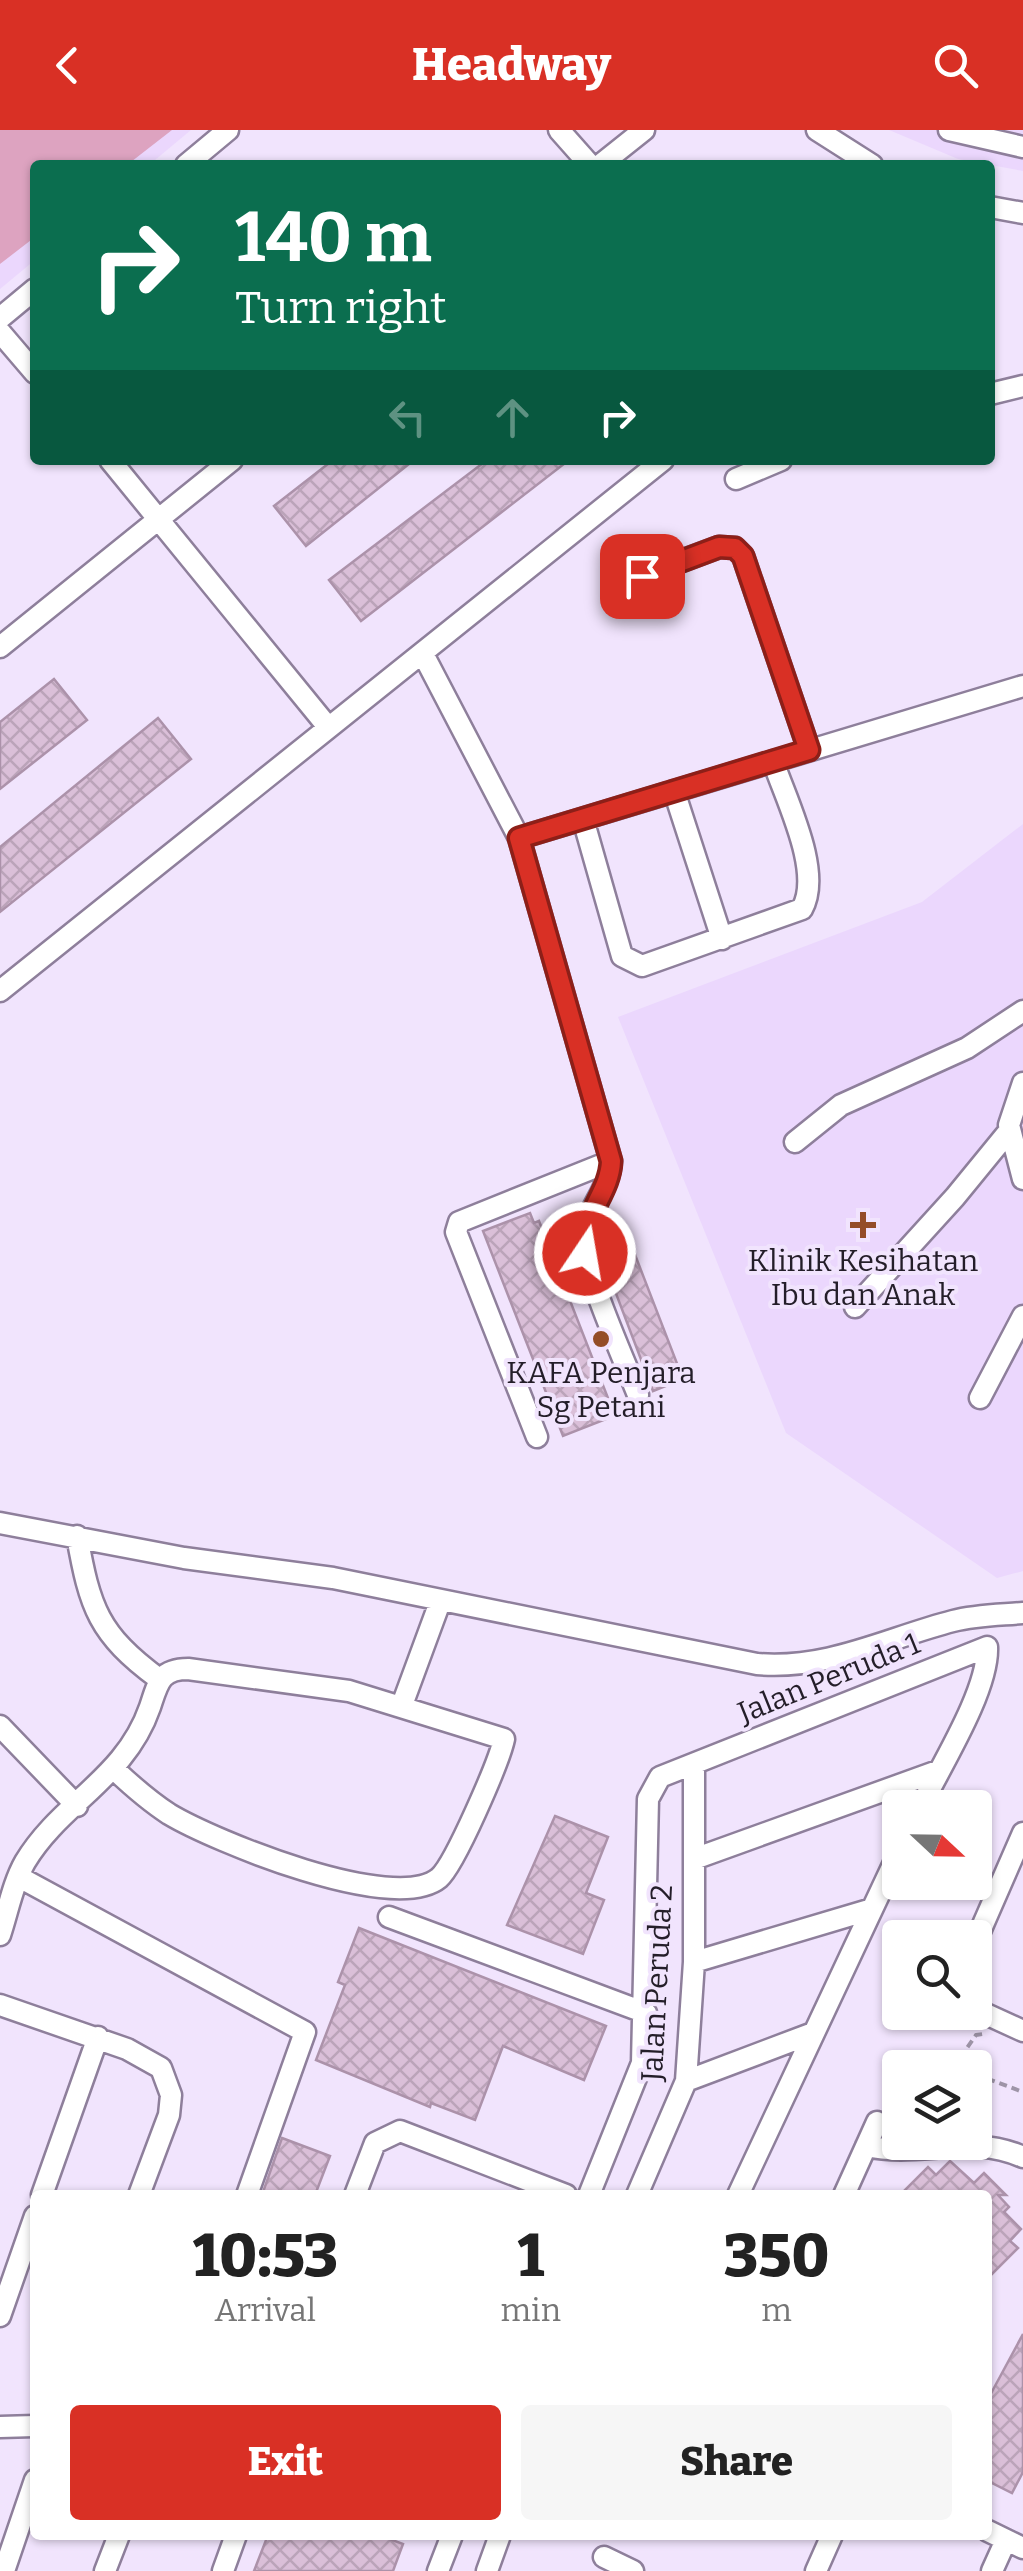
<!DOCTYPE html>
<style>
:root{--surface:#fff;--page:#f6f6f6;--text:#222;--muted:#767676;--accent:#d93025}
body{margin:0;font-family:Bitter,serif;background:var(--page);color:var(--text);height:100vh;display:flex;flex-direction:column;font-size:38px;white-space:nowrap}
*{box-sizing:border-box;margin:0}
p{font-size:32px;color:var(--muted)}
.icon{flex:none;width:55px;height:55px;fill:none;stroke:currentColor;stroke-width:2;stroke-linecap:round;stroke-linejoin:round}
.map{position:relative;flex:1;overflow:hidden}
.side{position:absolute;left:30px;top:2060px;width:962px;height:350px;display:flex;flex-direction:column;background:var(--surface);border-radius:10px;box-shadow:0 2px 8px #0004}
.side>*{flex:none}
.top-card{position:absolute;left:30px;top:30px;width:965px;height:305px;border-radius:10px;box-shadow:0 2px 8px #0004;background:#0b6e4f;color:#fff;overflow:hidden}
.needle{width:65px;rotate:112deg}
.tools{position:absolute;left:882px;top:1660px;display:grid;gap:20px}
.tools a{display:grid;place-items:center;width:110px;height:110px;border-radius:10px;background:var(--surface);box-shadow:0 2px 8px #0004;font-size:50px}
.pin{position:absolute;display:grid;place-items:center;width:85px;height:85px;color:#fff;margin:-42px;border-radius:20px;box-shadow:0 5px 15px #0006}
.me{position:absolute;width:110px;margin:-55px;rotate:12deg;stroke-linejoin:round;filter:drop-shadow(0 0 8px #0008)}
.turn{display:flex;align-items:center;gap:35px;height:210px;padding:0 40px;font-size:45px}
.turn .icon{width:130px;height:130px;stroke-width:2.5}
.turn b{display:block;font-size:70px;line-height:85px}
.lanes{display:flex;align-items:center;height:95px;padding:0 40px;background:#0003;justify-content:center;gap:50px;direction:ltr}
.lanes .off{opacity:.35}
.eta{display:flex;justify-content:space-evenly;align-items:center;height:170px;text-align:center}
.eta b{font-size:60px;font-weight:800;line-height:70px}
.primary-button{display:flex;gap:20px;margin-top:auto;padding:20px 40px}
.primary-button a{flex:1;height:115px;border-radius:10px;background:var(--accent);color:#fff;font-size:40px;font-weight:800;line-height:115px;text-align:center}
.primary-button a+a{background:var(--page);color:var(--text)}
header{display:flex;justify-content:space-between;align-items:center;height:130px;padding:0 40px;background:var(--accent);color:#fff;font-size:45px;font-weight:800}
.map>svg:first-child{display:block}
.built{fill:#ebd7fd}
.pitch{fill:#dda3c0}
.building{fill:url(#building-cross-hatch);stroke:#ac92aa;stroke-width:2.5}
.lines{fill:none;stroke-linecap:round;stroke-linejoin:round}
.minor-casing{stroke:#8e7f9b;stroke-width:25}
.path{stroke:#9e94a7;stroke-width:4;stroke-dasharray:8 5;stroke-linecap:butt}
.minor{stroke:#fff;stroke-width:20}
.route-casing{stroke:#8d1f18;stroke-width:25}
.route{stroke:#d93025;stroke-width:18}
.poi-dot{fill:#944d27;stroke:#f1e4fd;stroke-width:4}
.labels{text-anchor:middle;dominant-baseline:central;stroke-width:8;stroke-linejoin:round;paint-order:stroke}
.poi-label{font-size:30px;fill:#241e29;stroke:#f1e4fd}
.street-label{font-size:30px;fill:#241e29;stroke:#f1e4fd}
</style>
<header><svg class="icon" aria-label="back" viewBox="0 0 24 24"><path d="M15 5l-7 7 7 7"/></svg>Headway<svg class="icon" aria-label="search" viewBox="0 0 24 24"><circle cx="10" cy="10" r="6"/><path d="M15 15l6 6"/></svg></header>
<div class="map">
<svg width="1023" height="2441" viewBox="0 0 1023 2441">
<defs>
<pattern id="building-cross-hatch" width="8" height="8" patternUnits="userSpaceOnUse" patternTransform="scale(2.5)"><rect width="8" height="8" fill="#dabfd8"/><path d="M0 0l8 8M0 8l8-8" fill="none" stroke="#bba4b9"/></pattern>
</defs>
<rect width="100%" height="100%" fill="#f1e4fd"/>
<path class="built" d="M0,0H191L149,35H35V130L0,159Z
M889,0H1023V41L958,29Z
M1023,694V1441L997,1448L786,1303L618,887L922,772Z"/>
<path class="pitch" d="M0,0H172L127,35H35V107L0,134Z"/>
<path class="building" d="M333,330H414L306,416L274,376Z
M487,330H569L361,491L329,450Z
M54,549L87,590L0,659V592Z
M158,588L191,629L0,782V717Z
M530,1083L534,1093L539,1091L613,1281L604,1284L606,1289L563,1306L483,1101Z
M622,1091L683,1249L653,1261L598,1116L599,1100Z
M555,1686L608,1707L586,1763L604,1770L583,1824L507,1795Z
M359,1798L606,1896L584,1950L503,1916L475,1990L431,1973L430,1977L316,1930L345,1855L338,1852Z
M282,2008L330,2026L315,2065H262Z
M950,2031L974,2053L984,2043L1006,2065H998L1009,2077L1004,2082L1021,2099L1010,2111L1018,2118L988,2148V2065H900L928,2037L936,2045Z
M1023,2204V2342L1012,2363L988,2351V2269Z
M268,2405H379L403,2414L393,2441H254Z"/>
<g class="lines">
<g class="minor-casing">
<path id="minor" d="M559,0L590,35
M817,0L872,35
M949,0L1023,17
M186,35L228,0
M600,35L644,0
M990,77L1023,83
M0,188L35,159
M0,202L35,243
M990,264L1023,256
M110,330L328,597
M736,349L781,330
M641,446L719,417L735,418L743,426L809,620
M0,517L232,330
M423,524L519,708L611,1031C610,1057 588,1078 584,1104C579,1131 626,1234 638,1265
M674,661L722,809
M583,689L622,826L642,836L802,779C823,742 786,670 773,631
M519,708L1023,556
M0,861L663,330
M1023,953L1009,995L1023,1049
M795,1012L841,975L967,918L1023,881
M855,1177L955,1067L1009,1001
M980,1268L1023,1186
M537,1307L456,1102L459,1092L611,1031
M0,1393L184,1428L333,1448L757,1534C828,1540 887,1508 953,1491C976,1485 1000,1485 1023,1483
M77,1406C90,1478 98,1504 159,1549
M402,1575L440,1472
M0,1596L77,1676
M694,1729L938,1641
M19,1747L305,1902L247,2065
M389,1787L646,1883
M0,1805C8,1781 13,1753 25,1732C61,1672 125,1649 150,1577C158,1553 160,1539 188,1539L349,1561L504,1609C499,1632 455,1734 439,1748C394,1785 214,1711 169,1684C149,1671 132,1656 115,1640
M975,1813L1023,1703
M694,1832L872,1779
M0,1875L127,1919L161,1938L171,1965L169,1985L139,2065
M975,1879L1023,1901
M686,1951L813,1903
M866,2016C921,2028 970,2003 1023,2027
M42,2065L98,1907
M355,2065L375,2013L400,2001L566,2065
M589,2065L642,1933L648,1669L660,1647L987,1517C989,1560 940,1637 920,1678
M637,2065L686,1951L694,1832V1634
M738,2065L900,1720
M844,2065L877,1992
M0,2186L35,2086
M0,2297L35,2296
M988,2401L1023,2418
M604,2427L633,2441
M4,2441L35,2350
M105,2441L119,2405
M223,2441L236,2405
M438,2441L452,2405
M487,2441L500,2405
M816,2441L832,2405
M992,2441L1006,2410"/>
</g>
<path class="path" d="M964,1938L958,1931L976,1905L983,1904
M975,1944L1023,1962"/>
<use href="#minor" class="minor"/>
</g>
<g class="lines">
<g class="route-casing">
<path id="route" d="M585,1123C579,1088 610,1064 611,1031L519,708L809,620L743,426L735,418L719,417L642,446"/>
</g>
<use href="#route" class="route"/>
</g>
<g class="poi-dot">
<path d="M858 1080h10v10h10v10h-10v10h-10v-10h-10v-10h10z"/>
<circle cx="601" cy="1209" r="10"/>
</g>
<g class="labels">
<g class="poi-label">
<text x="863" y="1131">Klinik Kesihatan<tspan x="863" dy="34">Ibu dan Anak</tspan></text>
<text x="601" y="1243">KAFA Penjara<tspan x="601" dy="34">Sg Petani</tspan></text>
</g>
<g class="street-label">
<text transform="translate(829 1548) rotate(-22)">Jalan Peruda 1</text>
<text transform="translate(657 1853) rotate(-87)">Jalan Peruda 2</text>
</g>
</g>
</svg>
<div class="tools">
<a><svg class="needle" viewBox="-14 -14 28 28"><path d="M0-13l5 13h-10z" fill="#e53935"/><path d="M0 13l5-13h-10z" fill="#767676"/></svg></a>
<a><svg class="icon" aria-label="search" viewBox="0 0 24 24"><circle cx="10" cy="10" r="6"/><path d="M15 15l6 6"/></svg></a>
<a><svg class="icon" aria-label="layers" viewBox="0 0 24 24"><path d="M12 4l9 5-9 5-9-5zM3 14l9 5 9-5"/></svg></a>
</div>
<div class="pin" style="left:642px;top:446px;background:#d93025"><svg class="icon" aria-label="arrive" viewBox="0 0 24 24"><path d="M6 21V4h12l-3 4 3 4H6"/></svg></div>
<svg class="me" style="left:585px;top:1123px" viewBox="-20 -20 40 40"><circle r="17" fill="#d93025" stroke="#fff" stroke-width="3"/><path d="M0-11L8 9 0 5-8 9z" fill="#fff"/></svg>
<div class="top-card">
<div class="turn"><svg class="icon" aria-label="right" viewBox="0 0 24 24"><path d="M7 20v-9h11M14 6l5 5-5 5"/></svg><div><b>140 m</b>Turn right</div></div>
<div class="lanes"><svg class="icon off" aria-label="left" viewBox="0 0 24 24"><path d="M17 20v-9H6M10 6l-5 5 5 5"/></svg><svg class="icon off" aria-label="ahead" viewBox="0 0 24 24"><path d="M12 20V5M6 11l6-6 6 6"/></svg><svg class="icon" aria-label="right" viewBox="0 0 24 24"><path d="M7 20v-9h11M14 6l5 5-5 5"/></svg></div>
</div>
<section class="side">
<div class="eta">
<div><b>10:53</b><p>Arrival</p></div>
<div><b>1</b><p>min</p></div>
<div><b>350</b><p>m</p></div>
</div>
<div class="primary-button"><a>Exit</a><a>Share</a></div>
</section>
</div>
